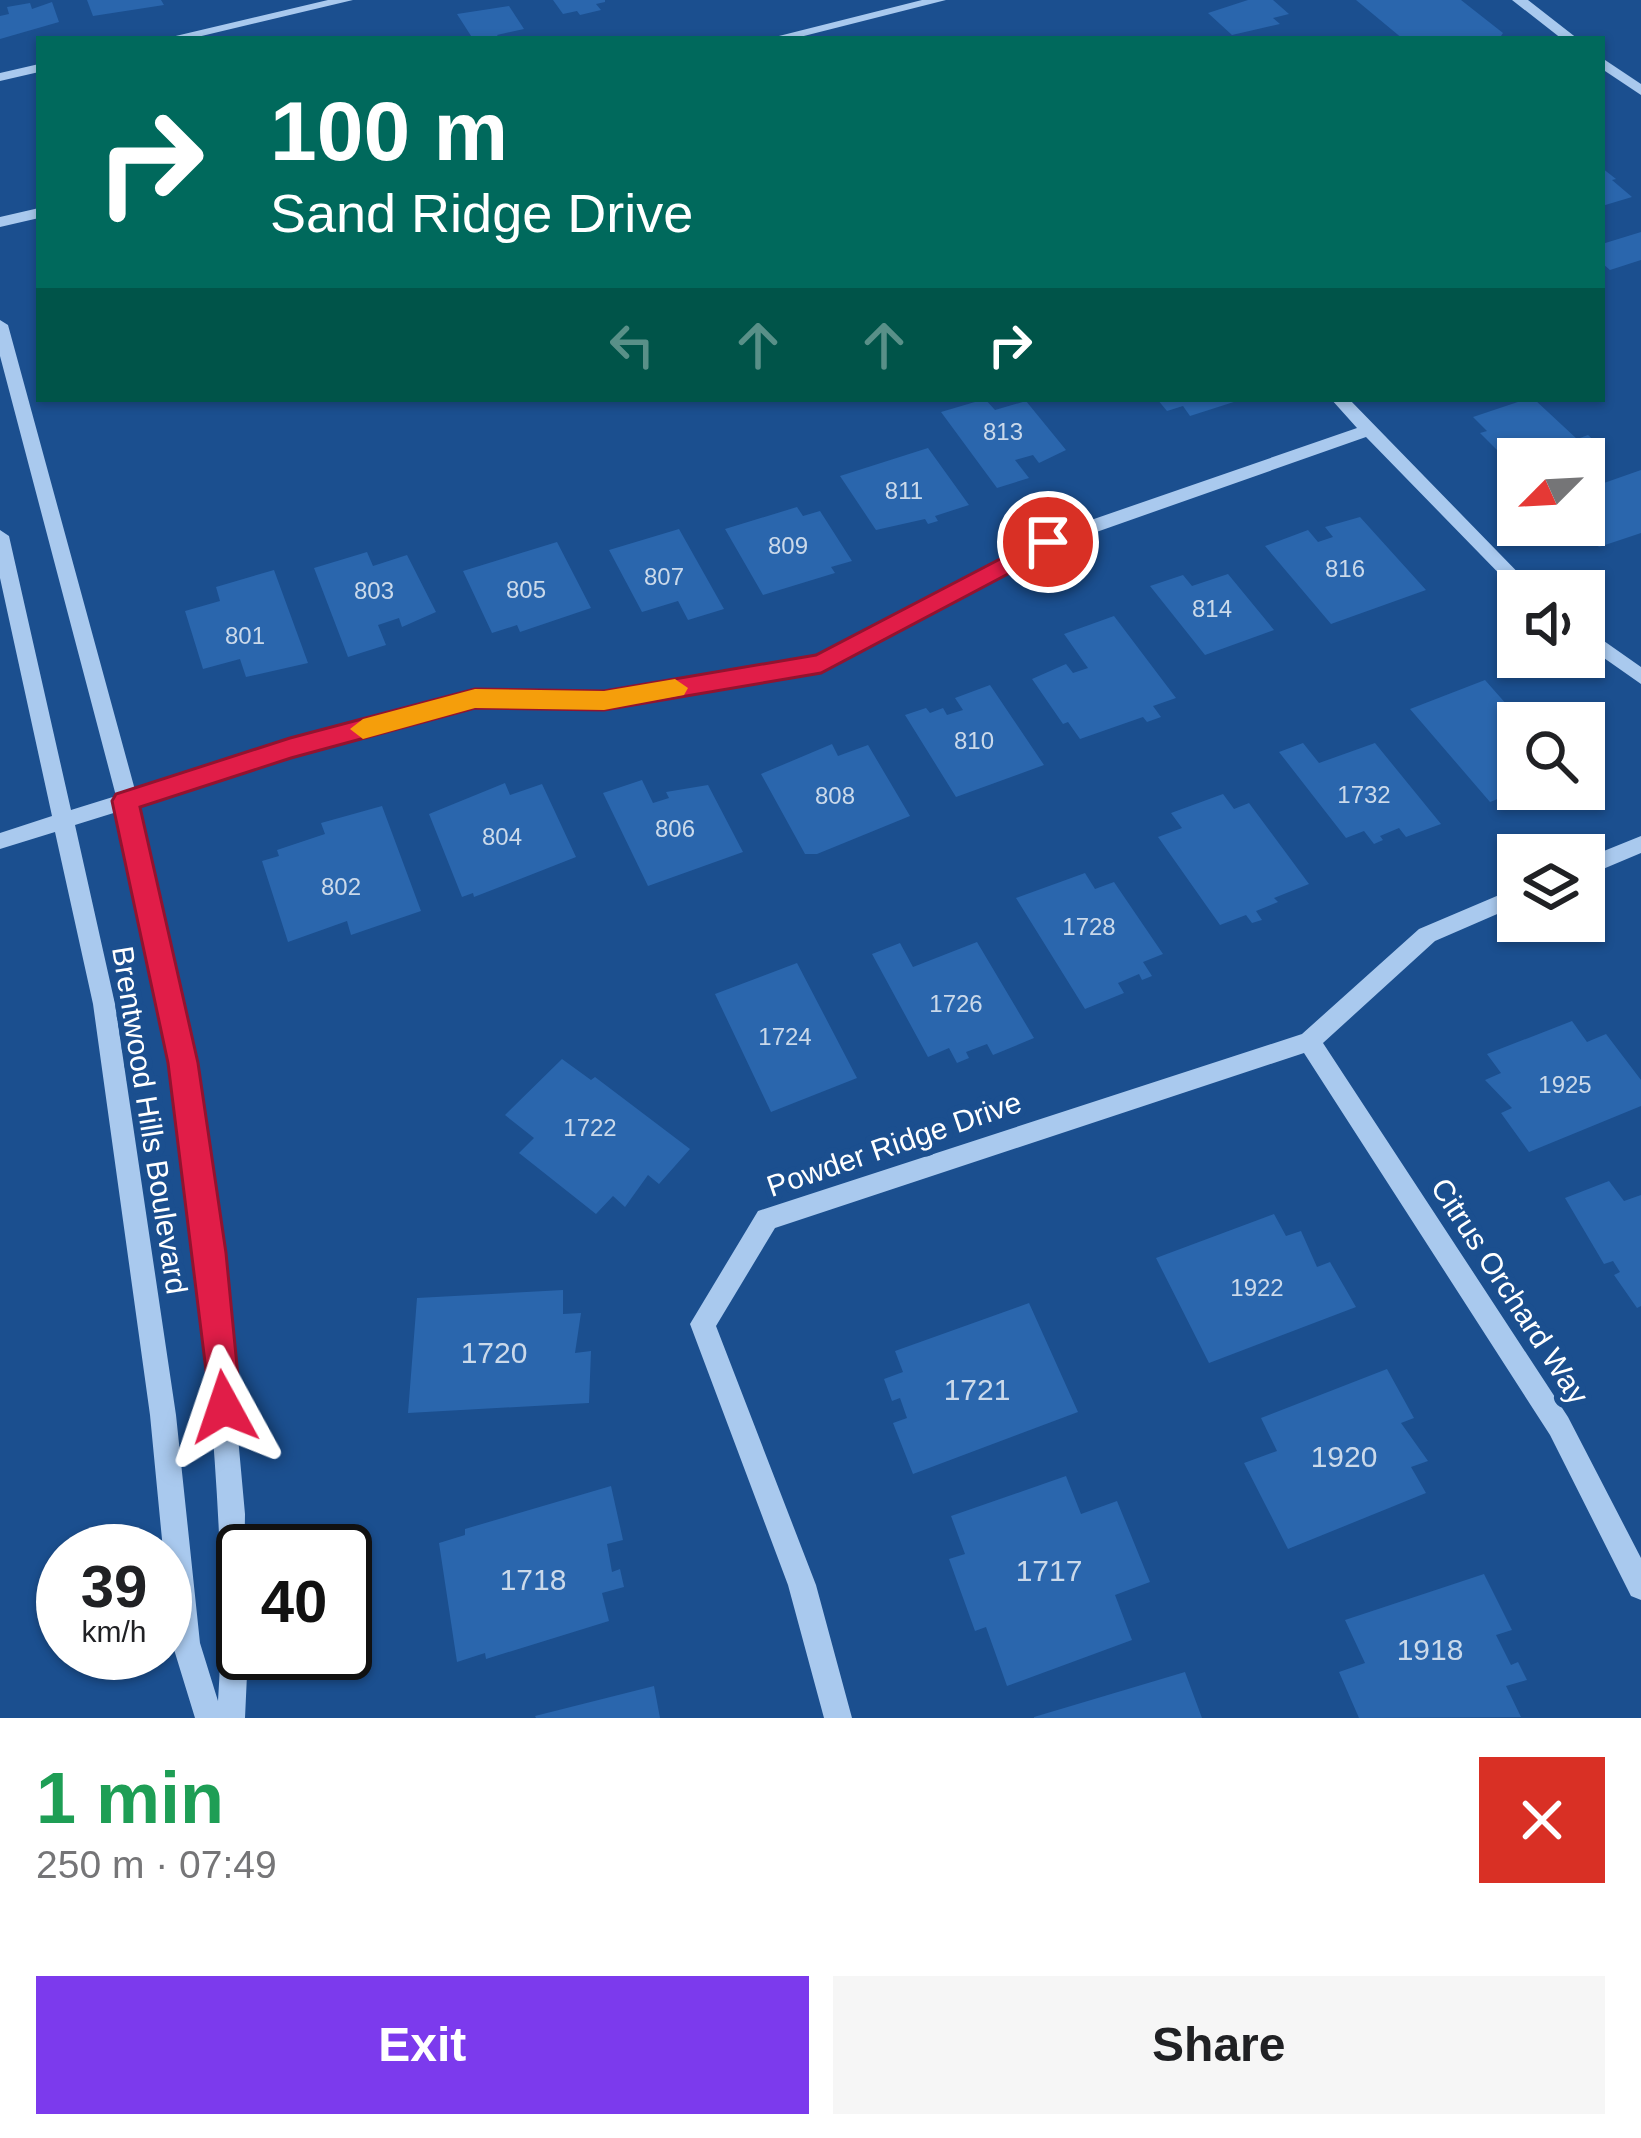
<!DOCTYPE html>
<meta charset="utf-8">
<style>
:root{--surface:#fff;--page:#f6f6f6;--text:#202124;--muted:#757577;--accent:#7c3aed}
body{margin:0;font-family:Arial,sans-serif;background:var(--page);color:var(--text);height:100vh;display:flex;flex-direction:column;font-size:45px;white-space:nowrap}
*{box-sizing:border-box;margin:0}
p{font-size:39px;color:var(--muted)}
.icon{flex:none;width:66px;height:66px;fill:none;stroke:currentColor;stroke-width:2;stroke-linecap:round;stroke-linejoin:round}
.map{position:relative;height:1718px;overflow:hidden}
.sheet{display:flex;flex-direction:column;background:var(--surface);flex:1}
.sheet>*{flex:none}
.hud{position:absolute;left:36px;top:36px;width:1569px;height:366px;border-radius:0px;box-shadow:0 3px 9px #0004;background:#00695c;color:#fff;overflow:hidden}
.needle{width:78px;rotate:246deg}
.tools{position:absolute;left:1497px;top:438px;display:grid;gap:24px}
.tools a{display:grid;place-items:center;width:108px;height:108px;border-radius:0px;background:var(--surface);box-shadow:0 3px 9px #0004;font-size:60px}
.speed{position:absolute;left:36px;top:1524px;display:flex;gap:24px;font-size:60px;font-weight:700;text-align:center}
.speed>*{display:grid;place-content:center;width:156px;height:156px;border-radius:50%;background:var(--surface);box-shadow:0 3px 9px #0004;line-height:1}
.speed small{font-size:30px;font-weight:400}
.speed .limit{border:6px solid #111;border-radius:18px;background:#fff;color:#111}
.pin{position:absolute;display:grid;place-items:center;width:102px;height:102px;color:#fff;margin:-51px;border:6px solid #fff;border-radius:50%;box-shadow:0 3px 12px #0007}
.me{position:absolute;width:132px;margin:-66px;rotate:355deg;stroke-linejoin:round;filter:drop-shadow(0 0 9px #0008)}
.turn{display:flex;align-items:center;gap:42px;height:252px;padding:0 36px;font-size:54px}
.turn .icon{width:156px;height:156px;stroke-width:2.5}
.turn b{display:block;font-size:84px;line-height:102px}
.lanes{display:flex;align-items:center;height:114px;padding:0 36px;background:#0003;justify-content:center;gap:60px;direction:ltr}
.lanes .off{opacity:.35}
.round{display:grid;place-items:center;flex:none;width:126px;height:126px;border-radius:0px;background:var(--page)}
.summary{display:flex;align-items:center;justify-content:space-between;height:204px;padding:0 36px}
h1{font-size:72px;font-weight:600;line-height:90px;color:#1e9e55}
.action{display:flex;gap:24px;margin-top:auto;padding:24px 36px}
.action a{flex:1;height:138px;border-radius:0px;background:var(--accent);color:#fff;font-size:48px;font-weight:600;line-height:138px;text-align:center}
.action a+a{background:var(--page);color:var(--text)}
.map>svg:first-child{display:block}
.building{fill:#2a66ad}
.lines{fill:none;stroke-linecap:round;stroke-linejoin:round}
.minor{fill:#a9c9ee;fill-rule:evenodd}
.route{fill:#e11d48;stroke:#92132f;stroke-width:3}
.slow{fill:#f59e0b}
.labels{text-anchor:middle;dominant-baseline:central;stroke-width:12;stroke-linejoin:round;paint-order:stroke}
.number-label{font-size:24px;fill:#cad9ea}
.street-label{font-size:30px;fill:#fff;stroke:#1b4f8f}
.near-number-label{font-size:30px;fill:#cad9ea}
</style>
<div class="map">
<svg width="1641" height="1718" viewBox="0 0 1641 1718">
<rect width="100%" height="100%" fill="#1b4f8f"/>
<path class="building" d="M87,0H161L164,5L93,16Z
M553,0H605V2L596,4L601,10L580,15L577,11L563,14Z
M1248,0H1273L1289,14L1273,18L1280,24L1232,35L1208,13Z
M1356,0H1461L1503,33L1499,39H1403Z
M52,2L59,22L0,39V16L9,14L7,7L30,3L32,9Z
M509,6L524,29L497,35L500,39H473L457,14Z
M1602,168L1616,179L1612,180L1632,197L1602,206Z
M1641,232V260L1610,270L1602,263V244Z
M985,399L995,410L1026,401L1066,450L1039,463L1033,455L1015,460L1029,478L997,488L941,412Z
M1157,399H1240V400L1190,416L1183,406L1167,411Z
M1527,399H1534L1577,439L1588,435L1603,449L1574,459H1518V471L1480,433L1487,431L1473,417Z
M928,448L969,505L935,516L938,521L928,524L925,519L876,530L840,476Z
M1641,470V533L1599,547L1577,525L1598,516L1584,507V490Z
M797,507L803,516L820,511L852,561L831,567L835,573L763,595L725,529Z
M1360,517L1426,590L1331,624L1265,546L1308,530L1318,542L1333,537L1325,527Z
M679,529L724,609L688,620L678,601L642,612L609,550Z
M557,542L591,608L520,632L517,625L492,633L463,571Z
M367,552L373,566L407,555L436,612L402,627L399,618L378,625L386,645L348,657L314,568Z
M274,570L308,663L246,677L240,659L203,669L185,611L220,601L216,587Z
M1228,574L1274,630L1205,655L1150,586L1183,575L1192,586Z
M1114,616L1176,698L1153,706L1161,717L1147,722L1143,717L1080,739L1068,722L1063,724L1032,679L1066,664L1073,673L1088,668L1064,634Z
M1485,680L1523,723H1518V791L1490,802L1410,709Z
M990,685L1044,765L956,797L905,715L926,708L930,713L943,708L947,715L963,710L955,698Z
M1303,743L1319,763L1375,743L1441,824L1406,837L1399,828L1380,836L1383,840L1374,844L1364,831L1346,838L1279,752Z
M832,744L838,756L868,745L910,816L817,854H805L761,774Z
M642,780L653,803L669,798L666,792L708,785L743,852L648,886L603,793Z
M505,783L510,795L542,784L576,857L474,897L473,893L462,897L429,814Z
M1223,794L1234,809L1249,803L1309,884L1274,898L1278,902L1256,911L1262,920L1252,923L1246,915L1220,925L1158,837L1182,828L1171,813Z
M382,806L421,911L351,935L347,921L288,942L262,861L279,856L277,850L325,834L321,823Z
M1085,873L1095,889L1114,882L1163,954L1143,962L1152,976L1142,980L1139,974L1118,983L1124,993L1085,1009L1016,898Z
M977,942L1034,1038L993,1055L987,1044L966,1052L969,1058L957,1063L949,1048L928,1057L872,954L900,943L913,967Z
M797,963L857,1078L771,1112L715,994Z
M1572,1021L1587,1042L1606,1034L1641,1080V1106L1529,1152L1501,1113L1512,1108L1485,1080L1501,1073L1487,1054Z
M562,1059L591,1080L595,1077L690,1149L659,1184L648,1175L625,1207L613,1196L596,1214L519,1153L534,1138L505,1115Z
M1609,1181L1624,1201L1641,1195V1306L1637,1308L1614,1275L1620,1272L1613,1261L1604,1264L1565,1198Z
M1274,1214L1286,1236L1301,1231L1317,1267L1330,1262L1356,1307L1209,1363L1156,1258Z
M563,1290V1314L581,1313L575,1353L591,1351L589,1403L408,1413L417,1298Z
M1029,1303L1078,1412L913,1474L893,1423L907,1418L900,1398L892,1401L884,1379L903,1372L895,1351Z
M1387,1369L1414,1418L1401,1423L1428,1461L1411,1467L1426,1493L1288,1549L1244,1463L1277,1451L1261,1418Z
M1066,1476L1081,1514L1117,1501L1150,1582L1115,1595L1132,1640L1007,1686L986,1627L975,1631L949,1559L965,1554L951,1516Z
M611,1486L623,1540L607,1544L612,1572L620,1569L624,1587L602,1593L609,1621L486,1659L485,1653L457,1662L439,1543L465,1535V1529Z
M1484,1574L1512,1630L1496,1635L1511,1665L1518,1662L1527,1680L1506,1686L1521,1717L1359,1718L1339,1672L1365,1663L1345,1620Z
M1185,1672L1202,1718H1034V1717Z
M654,1686L660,1718H536L535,1716Z"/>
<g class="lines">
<path class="minor" d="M328,0H353L189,39H163Z
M922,0H946L792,39H767Z
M1512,0H1528L1578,39H1562Z
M1602,58L1641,84V95L1602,69Z
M39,64V72L0,81V73Z
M39,208V218L0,227V217Z
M0,320L8,325L135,790L290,740L475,692L603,694L817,658L1042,537L1357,428L1331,399H1349L1536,591L1518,593L1366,437L1054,547L821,671L603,708L475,706L290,756L139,805L186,1012L219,1228L245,1514L243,1653H248L245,1718H195L172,1643L150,1415L93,1004L55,832L0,849V833L52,816L0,578V530L9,536L71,810L116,796L0,356ZM120,811C165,1005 194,1200 210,1399C218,1499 225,1600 218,1701L200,1643L176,1415L115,1004L75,825Z
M1584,627L1641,667V684L1584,644Z
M1641,836V853L1584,877V859Z
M1518,887V905L1435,941L1323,1043L1568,1417L1641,1558V1600L1631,1596L1550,1435L1304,1053L775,1228L716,1326L816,1585L852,1718H824L788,1585L690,1324L758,1211L1302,1034L1419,929Z"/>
</g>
<path class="route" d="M1048,534L1057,537V548L821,673L604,710L475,708L291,758L140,807L198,1063L226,1253L241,1407L236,1419L224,1424L212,1419L168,1063L112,801L116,794L290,738L475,689L604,691L816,655Z"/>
<path class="slow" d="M675,679L688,688L684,695L604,710L475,708L363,739L350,729L363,719L475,689L604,691Z"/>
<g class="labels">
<g class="number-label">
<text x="1003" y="431">813</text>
<text x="904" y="490">811</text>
<text x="788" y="545">809</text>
<text x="1345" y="568">816</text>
<text x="664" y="576">807</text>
<text x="526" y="589">805</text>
<text x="374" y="590">803</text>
<text x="1212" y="608">814</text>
<text x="245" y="635">801</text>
<text x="974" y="740">810</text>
<text x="1364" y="794">1732</text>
<text x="835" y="795">808</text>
<text x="675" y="828">806</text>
<text x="502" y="836">804</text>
<text x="341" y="886">802</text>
<text x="1089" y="926">1728</text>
<text x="956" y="1003">1726</text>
<text x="785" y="1036">1724</text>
<text x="1565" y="1084">1925</text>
<text x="590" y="1127">1722</text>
<text x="1257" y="1287">1922</text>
</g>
<g class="street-label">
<text transform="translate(150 1120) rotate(81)">Brentwood Hills Boulevard</text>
<text transform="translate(894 1144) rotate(-19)">Powder Ridge Drive</text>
<text transform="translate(1510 1291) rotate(57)">Citrus Orchard Way</text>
</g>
<g class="near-number-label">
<text x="494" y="1352">1720</text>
<text x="977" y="1389">1721</text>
<text x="1344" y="1456">1920</text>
<text x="1049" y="1570">1717</text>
<text x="533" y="1579">1718</text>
<text x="1430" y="1649">1918</text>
</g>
</g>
</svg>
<div class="tools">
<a><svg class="needle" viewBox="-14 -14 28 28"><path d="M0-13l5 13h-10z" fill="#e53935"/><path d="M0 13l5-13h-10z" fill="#757577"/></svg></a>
<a><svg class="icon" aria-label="sound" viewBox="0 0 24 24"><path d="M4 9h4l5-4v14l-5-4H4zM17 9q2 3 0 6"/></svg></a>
<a><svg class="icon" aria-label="search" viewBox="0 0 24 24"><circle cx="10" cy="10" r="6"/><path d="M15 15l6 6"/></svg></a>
<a><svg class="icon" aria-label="layers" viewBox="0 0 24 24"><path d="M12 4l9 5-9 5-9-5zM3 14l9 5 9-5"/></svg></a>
</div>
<div class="speed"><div>39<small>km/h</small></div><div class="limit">40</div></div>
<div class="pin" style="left:1048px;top:542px;background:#d93025"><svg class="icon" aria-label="arrive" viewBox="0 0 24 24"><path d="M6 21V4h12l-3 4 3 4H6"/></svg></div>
<svg class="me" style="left:224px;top:1407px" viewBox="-20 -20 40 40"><path d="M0-17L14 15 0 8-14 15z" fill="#e11d48" stroke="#fff" stroke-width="4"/></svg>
<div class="hud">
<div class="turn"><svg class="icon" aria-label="right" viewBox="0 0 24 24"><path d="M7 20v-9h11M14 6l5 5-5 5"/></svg><div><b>100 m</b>Sand Ridge Drive</div></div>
<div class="lanes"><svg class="icon off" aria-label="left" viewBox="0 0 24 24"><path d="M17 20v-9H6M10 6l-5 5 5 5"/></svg><svg class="icon off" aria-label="ahead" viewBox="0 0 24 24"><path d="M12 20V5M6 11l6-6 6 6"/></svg><svg class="icon off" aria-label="ahead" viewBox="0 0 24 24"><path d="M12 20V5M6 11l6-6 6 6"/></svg><svg class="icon" aria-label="right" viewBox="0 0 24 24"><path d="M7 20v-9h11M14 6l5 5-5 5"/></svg></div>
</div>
</div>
<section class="sheet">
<div class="summary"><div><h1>1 min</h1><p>250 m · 07:49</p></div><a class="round" style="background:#d93025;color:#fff"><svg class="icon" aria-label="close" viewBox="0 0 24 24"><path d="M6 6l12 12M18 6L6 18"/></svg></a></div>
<div class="action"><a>Exit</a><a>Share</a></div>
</section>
